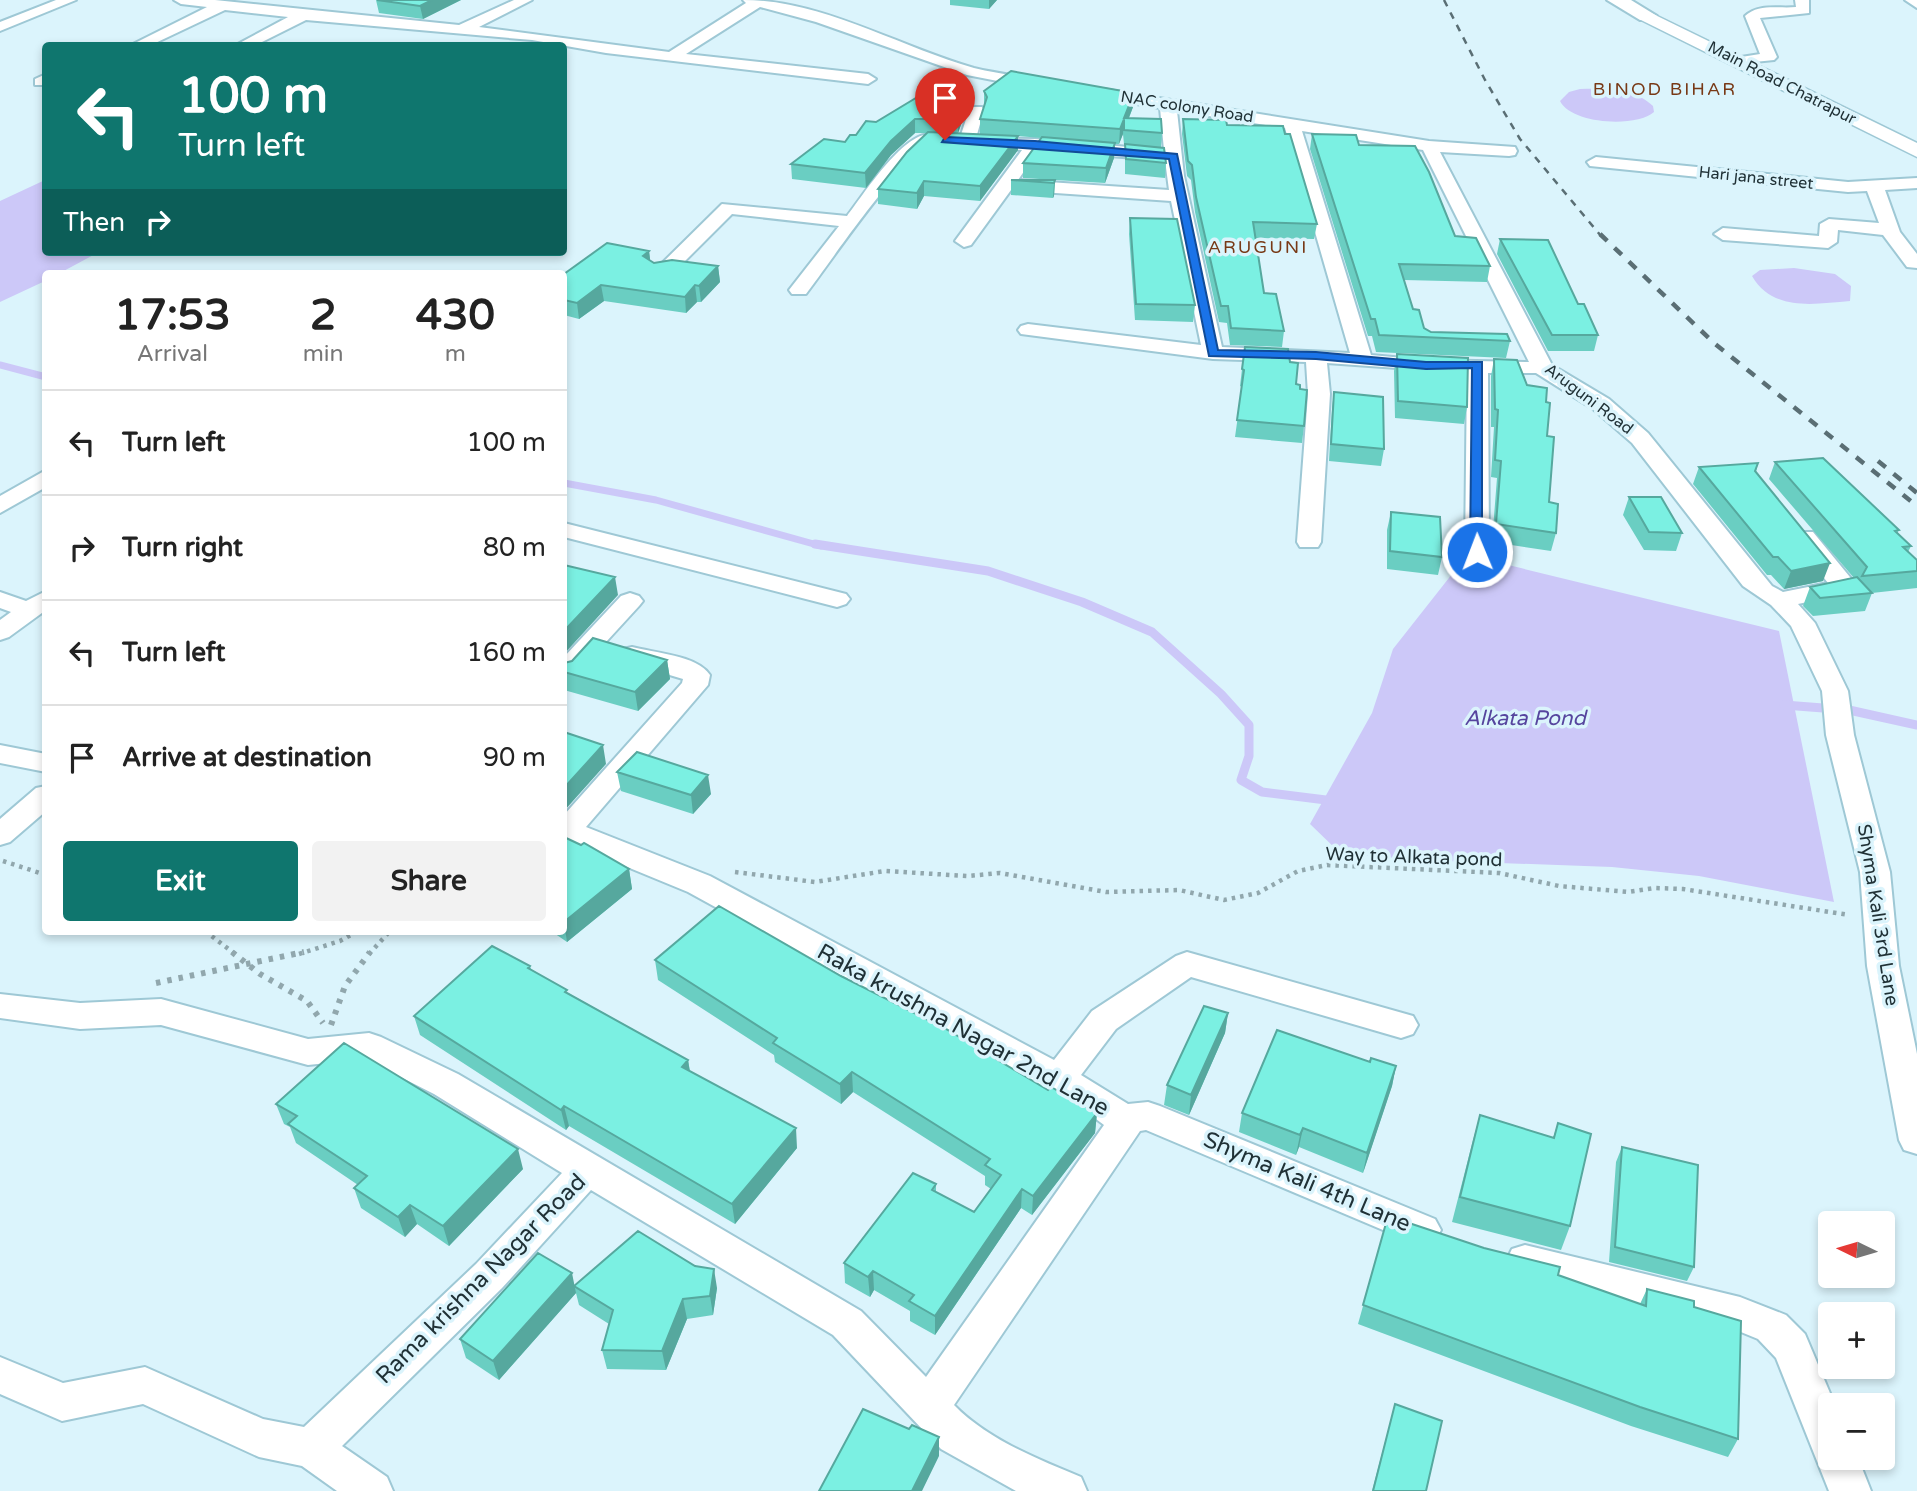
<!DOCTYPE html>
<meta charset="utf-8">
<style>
:root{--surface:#fff;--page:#f2f2f2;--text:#222;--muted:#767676;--line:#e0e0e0;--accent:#0f766e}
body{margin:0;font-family:"Varela Round",sans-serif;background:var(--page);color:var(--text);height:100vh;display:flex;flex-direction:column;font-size:26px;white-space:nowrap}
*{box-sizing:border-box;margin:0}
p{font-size:23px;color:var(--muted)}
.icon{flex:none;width:38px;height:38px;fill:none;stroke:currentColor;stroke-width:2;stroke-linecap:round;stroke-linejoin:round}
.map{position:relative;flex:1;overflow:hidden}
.sheet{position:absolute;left:42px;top:270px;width:525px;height:665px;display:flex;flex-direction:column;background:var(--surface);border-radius:7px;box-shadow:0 4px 10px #0003}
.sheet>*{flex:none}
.top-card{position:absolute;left:42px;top:42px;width:525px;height:214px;border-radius:7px;box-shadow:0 4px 10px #0003;background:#0f766e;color:#fff;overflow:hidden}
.needle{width:46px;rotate:275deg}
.controls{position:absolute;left:1818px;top:1211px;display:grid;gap:14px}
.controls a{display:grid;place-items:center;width:77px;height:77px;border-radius:7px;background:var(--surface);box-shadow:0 4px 10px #0003;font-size:35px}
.pin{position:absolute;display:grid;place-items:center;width:60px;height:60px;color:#fff;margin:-72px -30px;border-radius:50% 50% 50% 0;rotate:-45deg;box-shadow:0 0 7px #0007}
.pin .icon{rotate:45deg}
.me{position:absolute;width:77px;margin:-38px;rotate:359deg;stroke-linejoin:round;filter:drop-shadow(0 0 5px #0008)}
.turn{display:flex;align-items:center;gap:24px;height:147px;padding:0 21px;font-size:32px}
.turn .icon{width:91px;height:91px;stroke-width:2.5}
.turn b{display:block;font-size:49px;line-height:60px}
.then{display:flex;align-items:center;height:66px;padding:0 21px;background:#0003;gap:14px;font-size:26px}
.eta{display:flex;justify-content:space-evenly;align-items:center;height:119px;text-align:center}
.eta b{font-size:42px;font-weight:700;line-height:49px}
.cta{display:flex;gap:14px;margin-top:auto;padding:14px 21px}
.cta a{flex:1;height:80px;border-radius:7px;background:var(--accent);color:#fff;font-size:28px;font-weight:700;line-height:80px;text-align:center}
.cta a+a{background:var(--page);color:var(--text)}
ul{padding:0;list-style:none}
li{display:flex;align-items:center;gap:21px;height:105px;padding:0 21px;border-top:2px solid var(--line)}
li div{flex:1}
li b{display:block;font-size:26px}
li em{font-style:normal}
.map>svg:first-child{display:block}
.water{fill:#ccc8f8}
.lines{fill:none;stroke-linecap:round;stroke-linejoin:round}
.stream-far1{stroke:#ccc8f8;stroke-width:7}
.stream{stroke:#ccc8f8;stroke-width:9}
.minor-casing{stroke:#9ec8d5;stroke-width:4}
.tertiary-casing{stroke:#9ec8d5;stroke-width:3}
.primary-casing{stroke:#9ec8d5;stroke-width:4}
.path-far1{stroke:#91a7ad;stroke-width:4.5;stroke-dasharray:3.5 5;stroke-linecap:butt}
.path{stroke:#91a7ad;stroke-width:6;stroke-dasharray:4.5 7;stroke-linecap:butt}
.minor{fill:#fff;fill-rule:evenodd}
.tertiary{fill:#fff;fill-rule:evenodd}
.primary{fill:#fff;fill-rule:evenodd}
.rail-far1{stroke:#5a6e74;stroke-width:2.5;stroke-dasharray:7 7;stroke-linecap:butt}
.rail{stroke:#5a6e74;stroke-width:4.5;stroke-dasharray:10 10;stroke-linecap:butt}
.wall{fill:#6acec2}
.shaded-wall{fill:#56a89e}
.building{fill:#7bf0e2;stroke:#56a89e;stroke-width:2}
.route{fill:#1a73e8;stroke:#114b97;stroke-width:2}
.labels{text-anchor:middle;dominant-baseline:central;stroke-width:7;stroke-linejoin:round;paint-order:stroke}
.far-street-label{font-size:16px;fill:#203136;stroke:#dbf4fc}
.far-neighbourhood-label{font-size:18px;letter-spacing:2px;fill:#783916;stroke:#dbf4fc}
.street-label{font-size:19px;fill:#203136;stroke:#dbf4fc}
.water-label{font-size:21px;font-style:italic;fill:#56459e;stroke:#dbf4fc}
.near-street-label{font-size:23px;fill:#203136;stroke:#dbf4fc}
</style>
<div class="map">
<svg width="1917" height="1491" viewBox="0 0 1917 1491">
<rect width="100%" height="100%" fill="#dbf4fc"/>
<path class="water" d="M1580,89C1604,88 1635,88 1653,106L1654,112C1636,128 1571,124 1560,101L1569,92Z
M45,180L46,252H99L60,273H46L45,281L0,302V201Z
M1794,268L1835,274L1851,286L1850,301C1814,304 1773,312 1752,276L1760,270Z
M1467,555L1779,631L1834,902L1699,876L1612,867L1418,860L1340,853L1310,824L1372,713L1393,649Z"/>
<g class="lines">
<path class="stream-far1" d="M0,365L46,377
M564,483L656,500L821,546"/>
<path class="stream" d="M815,544L988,571L1082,602L1152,632L1221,694L1249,725V756L1241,780L1262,792L1334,801
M1784,705L1849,710L1917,725"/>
<g class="minor-casing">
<path id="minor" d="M56,0H76L0,31V22Z
M174,0H215L459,25L514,0H532L479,27L669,52L746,3L743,0C823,0 899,47 974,68C995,73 1017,76 1038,79L1046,84L1038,89L967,75L816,22L760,7L686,54L868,74L876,79L868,84L606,53L532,40L306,20L254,46H234L288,17L225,10L149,46H129L207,7L181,4Z
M1795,0H1809V13L1760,18L1777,57L1774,60L1735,64V58L1760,54L1745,16C1759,3 1779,9 1796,7Z
M1905,0H1917V8Z
M46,74V85H35V79Z
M1096,88L1429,141L1515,147L1517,151L1515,155L1509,156L1440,152L1552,365L1609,399L1648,433L1772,586L1783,592L1828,583L1792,537L1795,532H1813L1854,582L1858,587L1854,592L1798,604L1815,623L1848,691L1854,735L1890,872L1899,966L1917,1054V1154L1904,1150L1899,1140L1867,966L1860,872L1826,735L1822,691L1791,626L1771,605L1743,586L1632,443L1593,409L1536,373H1488L1489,552L1486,557H1468L1465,552L1467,373L1327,363L1330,394L1321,542L1318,547H1300L1297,542L1308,394L1306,362L1213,359L1021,334L1018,330L1021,326L1028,324L1201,345L1171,201L1011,190L971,245L964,247L955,241L1022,150L961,145L959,141L970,107H982L984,110L976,138L1035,139L1164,150L1160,108L1090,96L1088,93ZM1177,111L1285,128L1350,353L1222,347L1184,176ZM1302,131L1423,150L1529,362L1426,360L1371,355ZM1038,151L1165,160L1169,190L1018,180Z
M930,134L938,139L936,143C905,150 830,263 806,294H792L789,290L839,226L732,214L670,276H656L653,272L722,204L847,216C864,194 902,134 930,134Z
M1596,157L1848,182L1917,178V188L1885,190L1900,232L1917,254V268L1907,267L1883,235L1838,230L1837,242L1828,248L1723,240L1714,234L1723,228L1819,236L1820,224L1829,219L1879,223L1867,191L1848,192L1590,166L1587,162Z
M46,470V487L0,513V496Z
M564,523L846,594L850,599L846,604L837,607L564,537Z
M46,591V610L9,637L0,640V620L11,612L0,608V592L26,601Z
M630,593L639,596L643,601L639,606L573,678L564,680V657L621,596Z
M632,647C654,653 697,655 710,675L708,685L586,827L710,876L1054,1060L1092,1011L1176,956L1187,952L1413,1016L1418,1025L1413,1034L1401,1038L1191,977L1116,1029L1081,1075L1128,1104L1148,1102L1160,1106L1435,1219L1441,1230L1435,1241L1422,1246L1409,1241L1146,1130L1140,1131L954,1405C987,1439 1037,1459 1081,1477L1087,1491H1016L941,1449L833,1335L591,1190L502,1288L342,1446L387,1477L393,1491H337L302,1466L259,1457L143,1404L62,1421L0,1394V1357L63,1383L145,1367L263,1419L304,1427L476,1264L562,1173L434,1094L365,1059L308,1065L161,1025L80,1029L0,1018V994L80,1003L161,999L308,1039L369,1033L381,1037L458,1074L861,1311L926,1377L1104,1125L1080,1107L688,892L564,841V815L682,683L683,679L623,661L619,655L623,649Z
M0,745L46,754V772L0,763Z
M46,786V811L10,842L0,845V819L36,788Z
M1525,1245L1740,1297L1786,1315L1805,1334L1835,1405H1830V1458H1858L1871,1491H1829L1776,1358L1758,1339L1736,1330L1512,1273L1506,1261L1512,1249Z"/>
</g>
<g class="tertiary-casing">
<path id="tertiary" d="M1647,11L1917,143V157L1641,20L1638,16L1641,12Z"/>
</g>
<g class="primary-casing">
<path id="primary" d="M1607,0H1631L1657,16L1654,20H1640Z"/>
</g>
<path class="path-far1" d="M3,861L46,875
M735,872L815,882L885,871L968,876L1000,873L1106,892L1179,890L1224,900L1258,893L1298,871L1327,865L1499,873L1559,886L1628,892L1655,888L1683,889L1849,915
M205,931L235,954
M299,954L340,941L358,931
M369,954L390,931"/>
<path class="path" d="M232,952L260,974L307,1001L323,1023
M156,983L304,952
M331,1025L345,986L370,952"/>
<use href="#minor" class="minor"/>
<use href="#tertiary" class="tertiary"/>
<use href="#primary" class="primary"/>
<path class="rail-far1" d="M1444,0L1485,80L1520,139L1601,236"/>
<path class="rail" d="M1600,234L1714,343L1917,506
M1878,461L1917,493"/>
</g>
<path class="wall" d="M376,0H461L423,19L379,13Z
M950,0H997L989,9L950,5Z
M968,91V105L958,133L998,135L980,134V119L984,106V91L1133,107L1129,118L1162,133L1161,147L1166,163L1165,178L1125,174V144H1124L1123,134L1119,144H1115L1114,158L1105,183L1023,178V163L1041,138L1018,136V150L980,201L924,196L917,209L878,204V189L927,133H915L891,155L866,188L792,179L791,164L845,142L876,122Z
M1183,119L1285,134L1317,224L1314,239L1255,238L1264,293L1284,331L1282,347L1230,345L1227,323L1219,322L1195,212L1191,180L1187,176L1182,134Z
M1312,134L1359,145L1455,236L1490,266L1487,282L1404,280L1413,309L1424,328L1431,332L1510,341L1506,358L1376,352L1372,336H1368L1310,149Z
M1011,180H1055L1054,196L1053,198L1011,195Z
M1130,218L1195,305L1193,322L1135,320L1129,234Z
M1500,239L1578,304L1598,335L1594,351H1548L1497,254Z
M649,251L650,260L654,263L718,266L720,282L701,302H697L686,313L604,301L579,319L564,315V274Z
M1397,354L1467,407L1464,424L1395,418L1394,371Z
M1494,359L1527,385L1546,402L1549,502L1556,533L1551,551L1492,542L1497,478L1491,477L1494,427H1491V376Z
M1290,362L1296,384L1300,389L1304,426L1302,443L1235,437L1242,387L1240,386L1242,369Z
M1334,392L1384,449L1381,466L1329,461L1332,409Z
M1775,462L1899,530L1897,533L1911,546L1908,552L1917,560V588L1872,593L1865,611L1813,616L1803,606L1810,587L1854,578L1769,479Z
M1758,463L1756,472L1823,581L1784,589L1771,575H1767L1693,484L1699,467Z
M1629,497L1682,533L1676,551L1644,550L1623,515Z
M1391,512L1442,557L1438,575L1387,569V530Z
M667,660L670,679L638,711L564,690V663Z
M617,772L711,794L693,814L621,791Z
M564,837L629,869L632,889L567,942L551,931H564Z
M655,960L841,976L1048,1090L1097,1113L1095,1133L1032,1215L1021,1208L935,1335L910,1321V1311L874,1290L870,1297L845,1283L844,1263L936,1184V1192L974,1212L991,1189L985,1185V1176L853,1092L841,1104L775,1062L774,1055L658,980Z
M530,966L531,969L568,993L688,1060L690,1071L797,1148L735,1224L569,1126L566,1130L420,1035L414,1016Z
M1228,1013L1225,1033L1189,1115L1164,1105L1167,1085Z
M1370,1062L1396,1066L1392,1086L1363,1173L1299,1147L1296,1155L1239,1132L1242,1113Z
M276,1104L523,1169L449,1246L417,1224L405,1237L361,1208L354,1188L358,1185L296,1143L290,1127L284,1124Z
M1480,1115L1553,1138L1558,1123L1570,1226L1561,1250L1452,1222L1473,1140Z
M1622,1147L1694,1267L1687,1281L1609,1262L1616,1162Z
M1388,1216L1640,1304L1647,1289L1694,1307L1738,1439L1728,1457L1631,1426L1358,1324Z
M575,1285L717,1288L713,1315L687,1319L666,1370L607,1369L602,1350L609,1324L579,1305L576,1293L499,1380L466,1358L460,1339Z
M1395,1404L1426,1491H1372Z"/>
<path class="shaded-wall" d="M432,0H461L423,19L420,6Z
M989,0H997L989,9Z
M968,91V105L958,133V119Z
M1134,93L1133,107L1124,130V118Z
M915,119V133L891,155L866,188L865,173L891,141Z
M1124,119L1123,134L1119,144L1120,129Z
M1018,136V150L980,201V186Z
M1115,143L1114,158L1105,183L1106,168Z
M1055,180L1054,196L1053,198L1054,183Z
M924,181V196L917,209V193Z
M649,251L651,267L643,256Z
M718,266L720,282L701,302L699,286Z
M601,285L604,301L579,319L577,303Z
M695,285L697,302L686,313L685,297Z
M1830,563L1823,581L1784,589L1791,571Z
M615,577L618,595L564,654V631Z
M667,660L670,679L638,711L635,692Z
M603,745L606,764L564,811V788Z
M708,775L711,794L693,814L691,795Z
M629,869L632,889L567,942L564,922Z
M1228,1013L1225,1033L1189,1115L1191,1095Z
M688,1060L691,1080L682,1067Z
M1396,1066L1392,1086L1363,1173L1367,1153Z
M852,1072L853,1092L841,1104L840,1084Z
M564,1106L569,1126L566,1130L561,1110Z
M1097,1113L1095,1133L1032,1215L1033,1196Z
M796,1128L797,1148L735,1224L732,1204Z
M1303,1128L1299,1147L1296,1155L1300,1135Z
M518,1149L523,1169L449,1246L443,1226Z
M1022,1189L1021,1208L935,1335V1316Z
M410,1205L417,1224L405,1237L398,1217Z
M714,1269L717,1288L713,1315L710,1296Z
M873,1271L874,1290L870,1297L868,1277Z
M572,1273L576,1293L499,1380L493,1361Z
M683,1299L687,1319L666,1370L662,1351Z
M939,1437V1456L922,1491H912Z"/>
<path class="building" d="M377,0H432L420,6Z
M1011,71L1134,93L1124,118L1161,119L1162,133L1124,130V119L1120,129L980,119L987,97L984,91Z
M939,84L968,91L958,119H915L891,141L865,173L791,164L824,139L845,142L850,135H856L866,121L876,122Z
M1183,119L1226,120L1227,125L1283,126L1285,134H1290L1317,224L1253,222L1264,293L1276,294L1284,331L1231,328L1228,306H1221L1196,197L1192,165L1188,161Z
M928,132L1018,136L980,186L924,181L917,193L878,189L907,152Z
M1312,134L1356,135L1359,145L1415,146L1429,172L1455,236L1476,238L1490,266L1399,264L1413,309L1419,310L1424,328L1431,332L1507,334L1510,341L1379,335L1375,319H1371Z
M1042,137L1115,143L1106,168L1023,163Z
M1125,144L1164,148L1166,163L1126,159Z
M1011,180H1055L1054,183Z
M1130,218L1177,219L1195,305L1136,304Z
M1500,239L1548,240L1578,304H1584L1598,335H1552Z
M607,243L649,251L643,256L654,263L672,260L718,266L699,286L695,285L685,297L601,285L577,303L564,300V274Z
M1245,347L1288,349L1290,362L1298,363L1296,384L1300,385V389L1307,390L1304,426L1237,420L1244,370L1242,369Z
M1397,354L1468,358L1467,407L1398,401Z
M1494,359L1517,360L1527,385L1547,388L1546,402L1550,403L1547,436L1554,437L1549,502L1558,504L1556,533L1496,524L1501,461L1495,460L1498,410L1495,409Z
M1334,392L1383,397L1384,449L1331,444Z
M1823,458L1899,530L1895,531L1911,546L1903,547L1917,560V571L1862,576L1867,567L1775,462Z
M1758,463L1755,471L1830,563L1791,571L1778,557H1773L1699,467Z
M1629,497H1661L1682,533L1649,532Z
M1391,512L1440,517L1442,557L1390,551Z
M564,565L615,577L564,631Z
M1857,577L1872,593L1820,598L1810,587Z
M593,638L667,660L635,692L564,672V663L572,661Z
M564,732L603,745L564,788Z
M637,752L708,775L691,795L617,772Z
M564,837L581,845L584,843L629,869L564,922Z
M719,906L841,976L946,1029L1048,1090L1051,1087L1097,1113L1033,1196L1022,1189L935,1316L909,1301L914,1295L873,1271L868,1277L844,1263L913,1173L936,1184L932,1190L974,1212L1001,1175L985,1165L990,1159L852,1072L840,1084L773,1043L777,1038L655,960Z
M492,946L530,966L528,968L567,990L565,992L688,1060L682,1067L796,1128L732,1204L564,1106L561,1110L414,1016Z
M1204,1006L1228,1013L1191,1095L1167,1085Z
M1277,1030L1370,1062L1371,1058L1396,1066L1367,1153L1303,1128L1300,1135L1242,1113Z
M344,1043L518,1149L443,1226L410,1205L398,1217L354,1188L367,1176L288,1124L297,1116L276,1104Z
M1480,1115L1554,1138L1558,1123L1591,1134L1570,1226L1460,1197Z
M1622,1147L1698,1165L1694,1267L1615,1247Z
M1388,1216L1484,1248L1560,1267L1558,1275L1646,1306L1647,1289L1694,1301V1307L1741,1321L1738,1439L1640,1407L1363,1305Z
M638,1231L695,1266L714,1269L710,1296L683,1299L662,1351L602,1350L613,1310L574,1286Z
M538,1253L572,1273L493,1361L460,1339Z
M1395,1404L1442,1421L1426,1491H1373Z
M863,1409L909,1429L912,1425L939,1437L912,1491H819Z"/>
<path class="route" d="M945,137L1035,141L1177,154L1218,350L1316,352L1426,362H1482V555L1470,552L1472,368L1426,369L1316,359L1209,356L1169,159L942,142Z"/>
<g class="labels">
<g class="far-street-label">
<text transform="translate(1782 83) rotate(27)">Main Road Chatrapur</text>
<text transform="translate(1187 107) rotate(9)">NAC colony Road</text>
<text transform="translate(1756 178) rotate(6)">Hari jana street</text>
<text transform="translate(1589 399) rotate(37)">Aruguni Road</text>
</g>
<g class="far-neighbourhood-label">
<text x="1665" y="89">BINOD BIHAR</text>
<text x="1258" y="247">ARUGUNI</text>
</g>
<g class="street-label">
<text transform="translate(1414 857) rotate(2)">Way to Alkata pond</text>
<text transform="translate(1878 915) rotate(81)">Shyma Kali 3rd Lane</text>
</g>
<g class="water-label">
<text x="1525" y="718">Alkata Pond</text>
</g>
<g class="near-street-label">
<text transform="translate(963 1030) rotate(29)">Raka krushna Nagar 2nd Lane</text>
<text transform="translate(1307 1182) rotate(23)">Shyma Kali 4th Lane</text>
<text transform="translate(481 1279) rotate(-45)">Rama krishna Nagar Road</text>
</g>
</g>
</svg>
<div class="controls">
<a><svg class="needle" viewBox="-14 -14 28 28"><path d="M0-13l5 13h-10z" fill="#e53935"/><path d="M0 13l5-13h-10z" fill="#767676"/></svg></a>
<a>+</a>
<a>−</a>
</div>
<div class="pin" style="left:945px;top:140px;background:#d93025"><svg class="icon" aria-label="arrive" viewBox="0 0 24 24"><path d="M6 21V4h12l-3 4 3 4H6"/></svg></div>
<svg class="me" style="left:1477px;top:552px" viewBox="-20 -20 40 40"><circle r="17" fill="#1a73e8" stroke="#fff" stroke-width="3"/><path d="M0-11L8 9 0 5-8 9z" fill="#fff"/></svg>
<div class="top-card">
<div class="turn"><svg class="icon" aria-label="left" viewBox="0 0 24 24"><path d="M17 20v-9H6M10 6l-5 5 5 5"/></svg><div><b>100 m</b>Turn left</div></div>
<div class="then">Then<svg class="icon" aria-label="right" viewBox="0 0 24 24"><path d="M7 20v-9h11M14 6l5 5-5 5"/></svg></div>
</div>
<section class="sheet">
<div class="eta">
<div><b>17:53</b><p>Arrival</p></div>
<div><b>2</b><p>min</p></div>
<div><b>430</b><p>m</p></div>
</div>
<ul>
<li><svg class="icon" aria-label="left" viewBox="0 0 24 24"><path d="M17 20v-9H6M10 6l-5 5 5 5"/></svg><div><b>Turn left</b></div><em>100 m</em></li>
<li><svg class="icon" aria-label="right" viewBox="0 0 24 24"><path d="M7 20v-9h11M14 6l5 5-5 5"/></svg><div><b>Turn right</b></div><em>80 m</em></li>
<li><svg class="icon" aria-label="left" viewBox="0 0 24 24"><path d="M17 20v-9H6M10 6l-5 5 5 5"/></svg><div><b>Turn left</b></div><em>160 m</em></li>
<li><svg class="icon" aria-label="arrive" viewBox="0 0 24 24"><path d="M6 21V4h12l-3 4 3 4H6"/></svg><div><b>Arrive at destination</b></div><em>90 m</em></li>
</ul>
<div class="cta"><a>Exit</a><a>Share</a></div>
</section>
</div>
